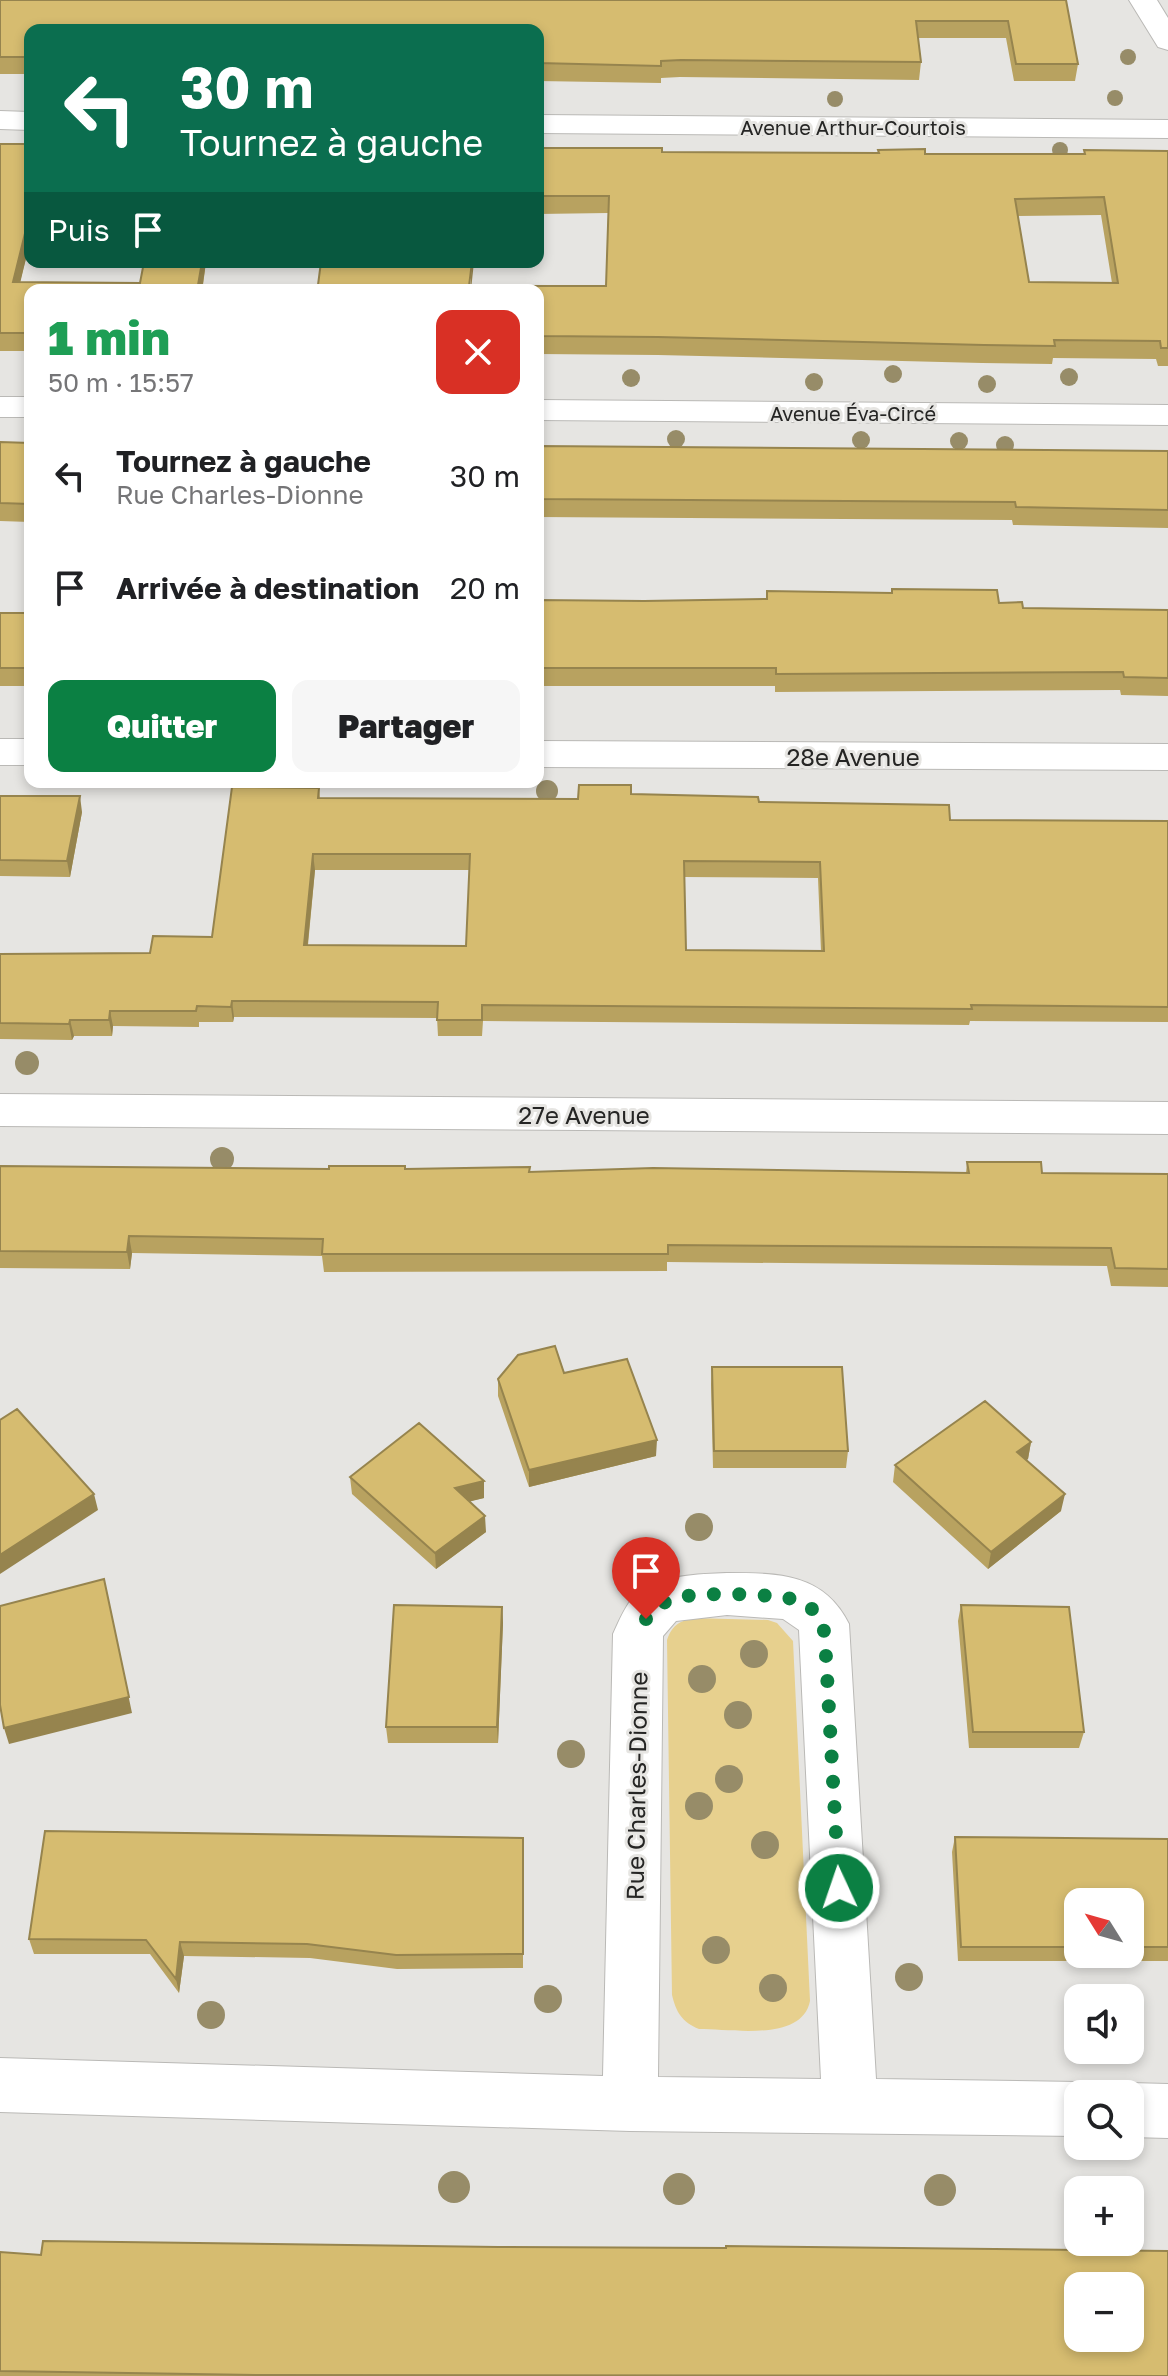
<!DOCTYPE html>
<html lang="fr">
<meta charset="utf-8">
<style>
:root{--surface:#fff;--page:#f6f6f6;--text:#202124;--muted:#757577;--accent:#0b8043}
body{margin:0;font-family:"Golos Text",sans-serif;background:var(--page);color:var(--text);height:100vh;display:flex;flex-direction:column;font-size:30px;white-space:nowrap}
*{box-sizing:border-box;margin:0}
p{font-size:26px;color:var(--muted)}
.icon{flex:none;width:44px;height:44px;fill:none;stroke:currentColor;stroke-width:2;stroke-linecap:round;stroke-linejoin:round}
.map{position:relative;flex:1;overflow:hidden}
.details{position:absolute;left:24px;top:284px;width:520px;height:504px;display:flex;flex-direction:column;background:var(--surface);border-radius:16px;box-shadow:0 4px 12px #0003}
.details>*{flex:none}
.guide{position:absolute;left:24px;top:24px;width:520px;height:244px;border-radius:16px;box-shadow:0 4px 12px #0003;background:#0b6e4f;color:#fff;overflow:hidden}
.needle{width:52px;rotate:307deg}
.controls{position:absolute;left:1064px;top:1888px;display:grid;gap:16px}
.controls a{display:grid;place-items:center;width:80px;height:80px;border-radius:16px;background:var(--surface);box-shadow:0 4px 12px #0003;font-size:40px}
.pin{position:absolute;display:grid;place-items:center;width:68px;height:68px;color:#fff;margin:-82px -34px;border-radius:50% 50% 50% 0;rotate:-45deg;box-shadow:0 0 8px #0007}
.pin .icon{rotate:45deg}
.me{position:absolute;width:88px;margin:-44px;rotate:357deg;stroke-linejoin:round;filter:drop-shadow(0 0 6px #0008)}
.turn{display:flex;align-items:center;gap:28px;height:168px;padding:0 24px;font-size:36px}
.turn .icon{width:104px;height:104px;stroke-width:2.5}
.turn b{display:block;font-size:56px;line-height:68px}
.then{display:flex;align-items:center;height:76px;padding:0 24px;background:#0003;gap:16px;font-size:30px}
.round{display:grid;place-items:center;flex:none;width:84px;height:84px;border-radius:16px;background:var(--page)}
.headline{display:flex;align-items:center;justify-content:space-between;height:136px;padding:0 24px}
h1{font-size:48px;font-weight:800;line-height:60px;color:#1e9e55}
.primary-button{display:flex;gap:16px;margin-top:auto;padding:16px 24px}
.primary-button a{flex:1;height:92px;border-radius:16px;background:var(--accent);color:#fff;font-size:32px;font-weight:800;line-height:92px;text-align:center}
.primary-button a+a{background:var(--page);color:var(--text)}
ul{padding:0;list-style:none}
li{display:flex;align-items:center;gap:24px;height:112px;padding:0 24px}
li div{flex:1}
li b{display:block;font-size:30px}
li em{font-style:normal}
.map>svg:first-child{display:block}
.green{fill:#e7d08e}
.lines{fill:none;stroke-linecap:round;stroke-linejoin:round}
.street-casing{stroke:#bab9b6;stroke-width:2}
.street{fill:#fff;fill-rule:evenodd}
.tree{fill:#978c68}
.wall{fill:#b8a260;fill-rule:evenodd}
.shaded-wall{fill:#96844e}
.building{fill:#d6bc70;stroke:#96844e;stroke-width:2;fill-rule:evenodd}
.route{stroke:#0b8043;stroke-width:14;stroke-dasharray:0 25.2}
.labels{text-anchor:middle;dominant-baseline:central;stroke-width:6;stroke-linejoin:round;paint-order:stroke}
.far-street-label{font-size:20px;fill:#252524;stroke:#e6e5e2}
.street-label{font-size:24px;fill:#252524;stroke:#e6e5e2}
</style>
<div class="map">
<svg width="1168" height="2376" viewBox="0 0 1168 2376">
<rect width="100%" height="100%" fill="#e6e5e2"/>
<path class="green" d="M692,1618L768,1620L777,1623L793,1641L810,2001C802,2042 732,2029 699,2029C682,2022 676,2012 672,1995L667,1640C672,1626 678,1622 692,1618Z"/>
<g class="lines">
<g class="street-casing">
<path id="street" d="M1129,0H1157L1168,18V50L1158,47Z
M0,111L30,112V130L0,129Z
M538,115L1168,120V138L538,133Z
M0,397H30V417H0Z
M538,400L1168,405V425L538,420Z
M0,739H30V765H0Z
M538,741L1168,744V770L538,767Z
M0,1094L1168,1102V1134L0,1126Z
M727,1573C778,1573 824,1573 849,1624L876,2079L1078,2082L1098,2090L1100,2094H1078V2136L630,2131L0,2112V2058L603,2076L613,1634C619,1621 625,1606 635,1595C657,1575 699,1574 727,1573ZM727,1615L783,1619L799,1630L821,2079L658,2077L663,1636L676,1621Z
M1130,2083L1168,2084V2138L1130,2137V2094H1109Z"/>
</g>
<use href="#street" class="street"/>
</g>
<g class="tree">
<circle cx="1128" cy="57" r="8"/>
<circle cx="1115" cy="98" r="8"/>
<circle cx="835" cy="99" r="8"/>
<circle cx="1060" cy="150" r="8"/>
<circle cx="893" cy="374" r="9"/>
<circle cx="1069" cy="377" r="9"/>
<circle cx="631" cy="378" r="9"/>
<circle cx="814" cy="382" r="9"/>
<circle cx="987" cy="384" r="9"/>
<circle cx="676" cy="439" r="9"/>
<circle cx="861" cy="440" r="9"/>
<circle cx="959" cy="441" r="9"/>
<circle cx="1005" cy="445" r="9"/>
<circle cx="547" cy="791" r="11"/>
<circle cx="27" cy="1063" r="12"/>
<circle cx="222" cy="1159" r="12"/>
<circle cx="699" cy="1527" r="14"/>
<circle cx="754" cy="1654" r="14"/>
<circle cx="702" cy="1679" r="14"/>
<circle cx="738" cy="1715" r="14"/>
<circle cx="571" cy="1754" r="14"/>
<circle cx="729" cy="1779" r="14"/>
<circle cx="699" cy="1806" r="14"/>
<circle cx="765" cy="1845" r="14"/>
<circle cx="716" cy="1950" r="14"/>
<circle cx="909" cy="1977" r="14"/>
<circle cx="773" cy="1988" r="14"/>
<circle cx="548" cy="1999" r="14"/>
<circle cx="211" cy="2015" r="14"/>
<circle cx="454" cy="2187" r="16"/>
<circle cx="679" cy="2189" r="16"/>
<circle cx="940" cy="2190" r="16"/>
</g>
<path class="wall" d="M0,0H1066L1078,64L1075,81H1014L1006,38H918L921,62L919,80L680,77L661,78V83L538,81V30H30V74H0Z
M0,144H30V242L20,282L140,283L144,262H206L203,285L472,286H606L608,213L538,214V148L662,152L878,153V150L925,154H1084V150L1168,151V366H1158L1156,359L1053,358L1052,364L982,363L658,355L538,354V290H30V351H0ZM1101,215L1112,283L1029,282L1018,216Z
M0,442L30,443V522L0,521Z
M538,446L1168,451V528L1013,525L1012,520L538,517Z
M538,585L539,600L644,601L767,599V591L891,593L892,589L999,603L1023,608L1168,610V696L1121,695L1120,690L775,692V686H538Z
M0,613H30V686H0Z
M319,788L320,798L578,799L631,794L759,802L950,820L1168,821V1022L970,1021L969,1025L483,1021L482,1036H438L437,1018L234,1017L233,1022H199V1027L113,1026L112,1036H74L72,1040L0,1039V953H150L212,937ZM315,870H470L466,946L308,945ZM684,877L818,878L821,951L686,950Z
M0,796L82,812L70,877L0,876Z
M967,1162L1042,1173L1168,1174V1287L1111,1286L1107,1266L667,1262V1271L324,1272L322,1256L132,1253L130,1269L0,1268V1166L406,1169L529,1172L966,1173Z
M712,1367L848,1451L846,1468H713L711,1384Z
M564,1373L656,1456L529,1487L498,1396V1379Z
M1031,1442L1028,1459L1026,1460L1061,1511L988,1569L893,1482L895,1465Z
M350,1477L484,1498L470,1501L486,1532L436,1569L352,1494Z
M961,1605L1084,1732L1079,1748H969L958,1621Z
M502,1607L503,1623L498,1743H388L386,1727Z
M955,1837L1168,1839V1961H958L952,1852ZM1078,1902H1130V1954H1078Z
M523,1854V1968L397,1969L310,1958L184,1956L179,1993L150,1954H34L29,1939Z
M498,2247L1168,2376H0V2252L41,2255Z"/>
<path class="shaded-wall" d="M30,213V242L16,300L13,282Z
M202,262H206L202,290L198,285Z
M472,262H474L471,290H470Z
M80,796L82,812L70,877L67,861Z
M313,854L315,870L306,961L304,945Z
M232,1001L234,1017L233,1022L231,1007Z
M110,1011L113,1026L112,1036L109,1020Z
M70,1020L74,1036L72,1040L69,1024Z
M129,1236L132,1253L130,1269L127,1252Z
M657,1440L656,1456L529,1487V1470Z
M1031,1442L1028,1459L1013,1469L1017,1452Z
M484,1481V1498L456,1505L455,1488Z
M94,1494L98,1510L0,1574V1555Z
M1065,1494L1061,1511L988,1569L991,1552Z
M485,1516L486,1532L436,1569L435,1553Z
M104,1579L132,1713L9,1744L4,1728Z
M502,1607L503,1623L498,1743L497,1727Z
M180,1942L184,1956L179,1993L176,1979Z"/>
<path class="building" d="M0,0H1066L1078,64H1016L1008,21H916L921,62L681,60L661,61V66L538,63V30H30V57H0Z
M0,144H30V213L13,282L140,283L144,262H202L198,285H318L321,262H472L469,286H606L609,196H538V148H662V152L879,153L878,150L925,149V154H1085L1084,150L1168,151V348H1161L1160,341L1054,340L1055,346L984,345L658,337L538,336V290H30V333H0ZM1104,197L1118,283L1029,282L1015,199Z
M0,442L30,443V504L0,503Z
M538,446L1168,451V510L1016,507L1015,502L538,499Z
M892,589L997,590L999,603L1022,602L1023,608L1168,610V678L1124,677L1123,672L776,674V668H538V600L644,601L767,599V591L892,593Z
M0,613H30V668H0Z
M579,785H631V794L758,797L759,802L949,805L950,820L1168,821V1007L971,1005L972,1009L482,1005V1020H437L438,1002L232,1001L231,1007L197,1006L196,1011H110L109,1020H70L69,1024L0,1023V954L150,953L153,936L212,937L232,787L319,788L318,798L578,799ZM313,854H470L466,946L304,945ZM684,861L820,862L824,951L686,950Z
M0,796H80L67,861L0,860Z
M967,1162H1041L1042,1173L1168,1174V1269L1115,1268L1111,1248L668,1245V1254H322L323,1239L129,1236L127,1252L0,1251V1166L329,1169V1166H405V1169L530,1167L529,1172L653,1168L969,1173Z
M555,1346L564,1373L627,1359L657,1440L529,1470L498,1379L518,1355Z
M712,1367H842L848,1451H714Z
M985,1401L1031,1442L1017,1452L1065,1494L991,1552L895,1465Z
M17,1409L94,1494L0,1555V1420Z
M419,1423L484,1481L455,1488L485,1516L435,1553L350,1477Z
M104,1579L129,1697L4,1728L0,1705V1606Z
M394,1605L502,1607L497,1727H386Z
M961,1605L1069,1607L1084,1732H973Z
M45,1831L523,1838V1954L396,1955L307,1944L180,1942L176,1979L146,1940L29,1939Z
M955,1837L1168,1839V1947H1130V1902H1078V1947H961Z
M43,2241L498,2247L726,2248V2246L1168,2251V2376L261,2375L0,2371V2252L41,2255ZM1078,2286H1130V2338H1078Z"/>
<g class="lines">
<path class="route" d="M646,1619C655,1609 662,1602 675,1598C695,1592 780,1593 799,1601C816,1608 824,1622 825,1639L839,1888"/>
</g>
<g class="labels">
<g class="far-street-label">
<text x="853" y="127">Avenue Arthur-Courtois</text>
<text x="853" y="413">Avenue Éva-Circé</text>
</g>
<g class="street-label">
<text x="853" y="756">28e Avenue</text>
<text x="584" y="1114">27e Avenue</text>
<text transform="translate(636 1786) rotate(-89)">Rue Charles-Dionne</text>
</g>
</g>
</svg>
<div class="controls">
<a><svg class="needle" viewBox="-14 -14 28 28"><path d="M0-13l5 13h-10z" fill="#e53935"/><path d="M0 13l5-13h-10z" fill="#757577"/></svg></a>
<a><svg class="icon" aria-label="sound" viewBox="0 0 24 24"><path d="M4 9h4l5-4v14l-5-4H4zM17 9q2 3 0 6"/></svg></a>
<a><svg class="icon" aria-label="search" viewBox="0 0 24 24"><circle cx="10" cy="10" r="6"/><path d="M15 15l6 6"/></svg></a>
<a>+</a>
<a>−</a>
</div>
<div class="pin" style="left:646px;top:1619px;background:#d93025"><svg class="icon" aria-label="arrive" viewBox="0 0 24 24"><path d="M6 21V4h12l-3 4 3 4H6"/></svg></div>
<svg class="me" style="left:839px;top:1888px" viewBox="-20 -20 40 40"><circle r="17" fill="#0b8043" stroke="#fff" stroke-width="3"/><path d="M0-11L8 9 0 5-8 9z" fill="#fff"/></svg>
<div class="guide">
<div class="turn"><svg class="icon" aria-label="left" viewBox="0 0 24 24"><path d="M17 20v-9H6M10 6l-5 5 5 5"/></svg><div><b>30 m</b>Tournez à gauche</div></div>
<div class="then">Puis<svg class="icon" aria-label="arrive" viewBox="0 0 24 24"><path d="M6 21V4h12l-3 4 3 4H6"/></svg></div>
</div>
<section class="details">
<div class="headline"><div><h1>1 min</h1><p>50 m · 15:57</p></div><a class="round" style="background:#d93025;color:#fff"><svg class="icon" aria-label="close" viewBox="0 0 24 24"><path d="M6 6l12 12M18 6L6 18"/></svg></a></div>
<ul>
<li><svg class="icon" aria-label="left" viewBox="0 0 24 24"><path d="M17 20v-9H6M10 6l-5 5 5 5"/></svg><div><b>Tournez à gauche</b><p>Rue Charles-Dionne</p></div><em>30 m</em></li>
<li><svg class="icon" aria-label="arrive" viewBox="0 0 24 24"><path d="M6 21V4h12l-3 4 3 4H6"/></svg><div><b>Arrivée à destination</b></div><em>20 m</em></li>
</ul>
<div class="primary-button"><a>Quitter</a><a>Partager</a></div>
</section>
</div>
